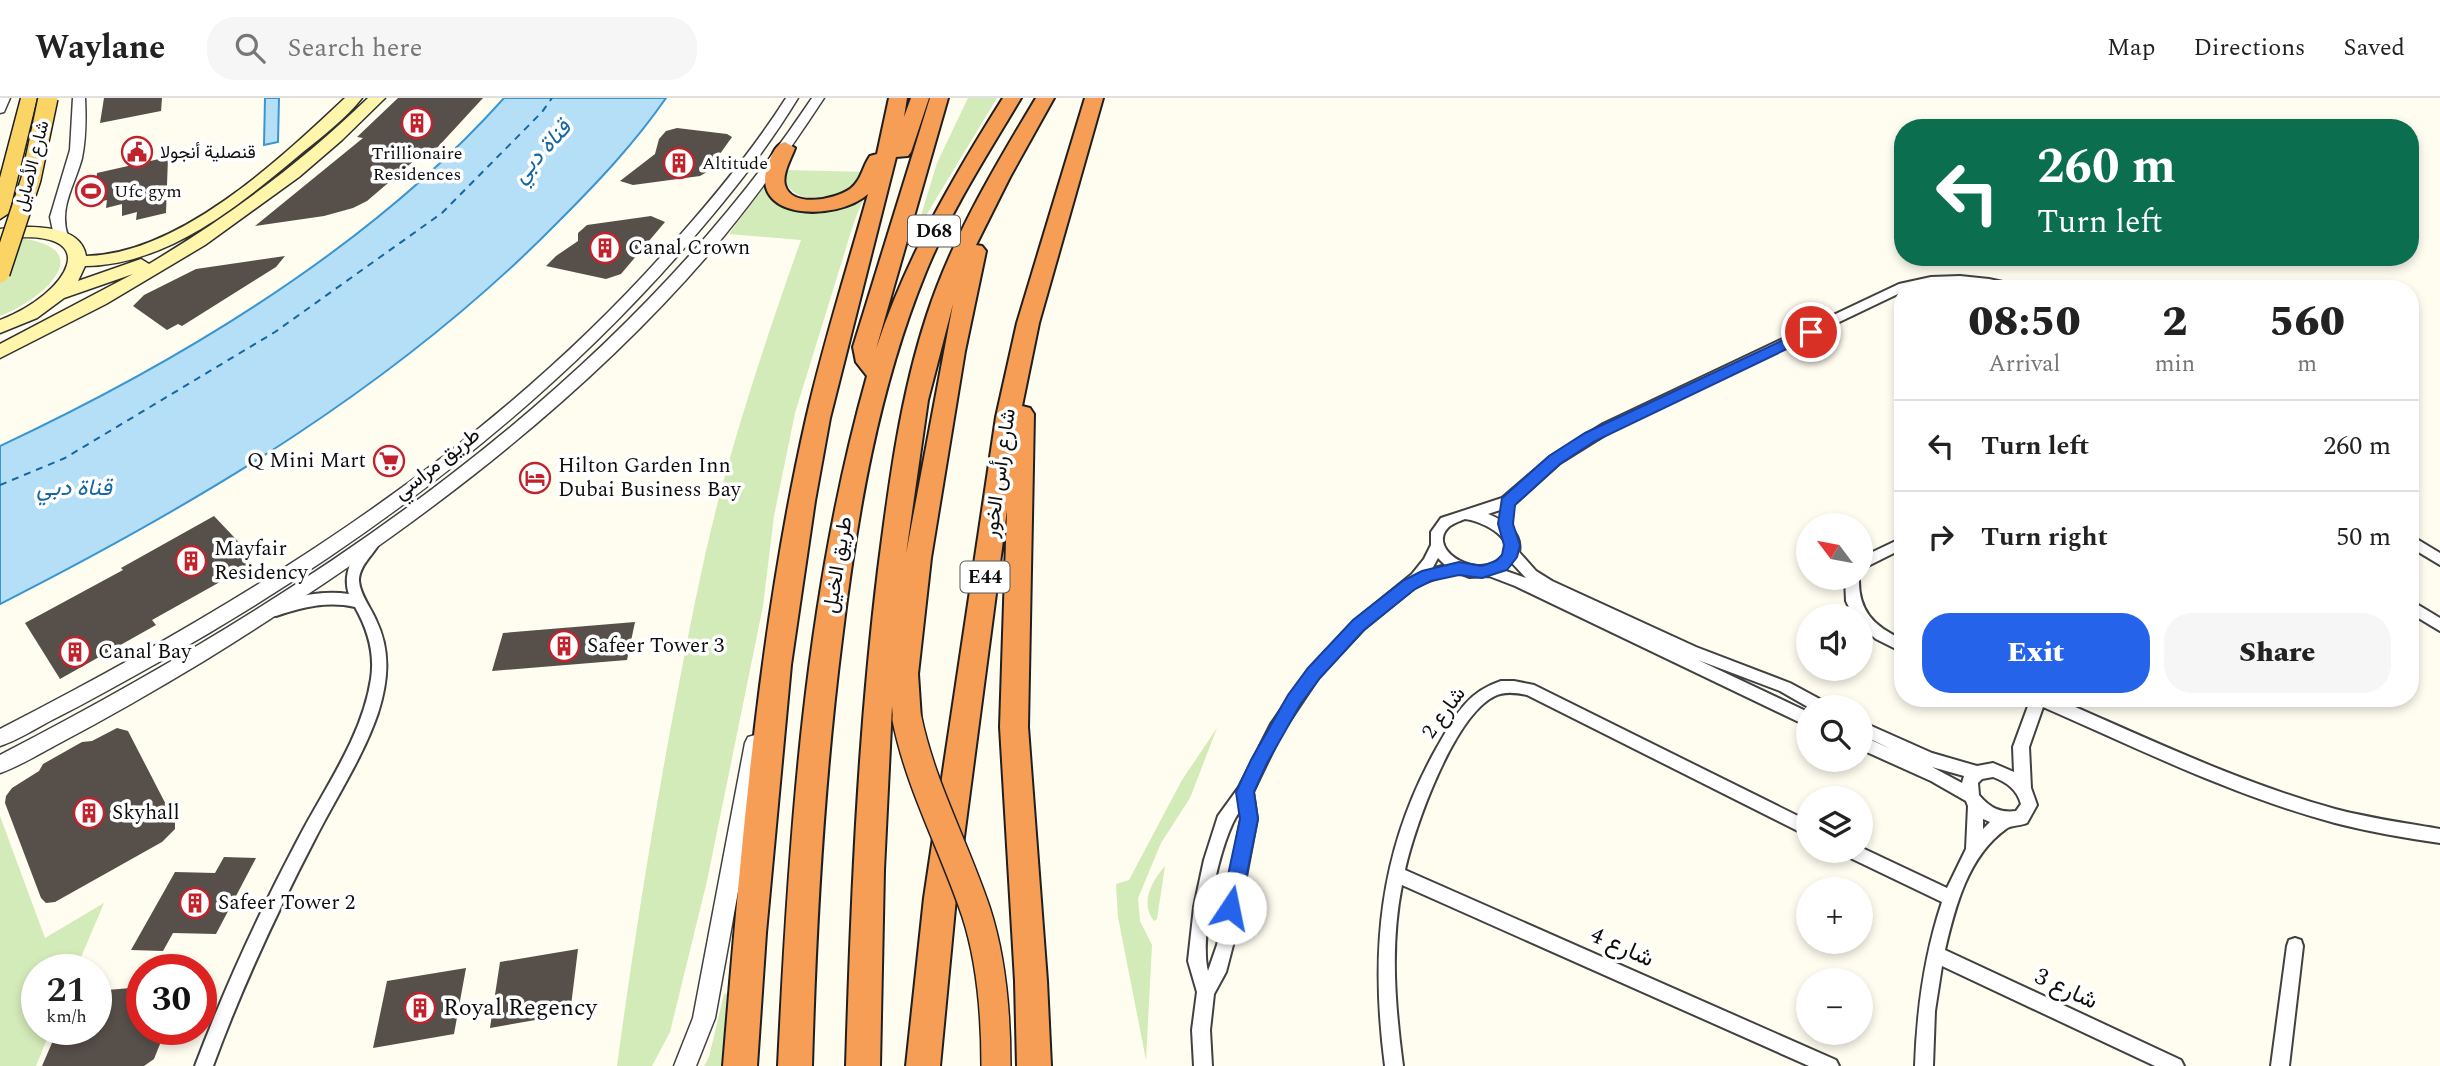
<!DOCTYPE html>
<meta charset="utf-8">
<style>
:root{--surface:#fff;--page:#f6f6f6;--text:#222;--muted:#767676;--line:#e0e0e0;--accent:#2563eb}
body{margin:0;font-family:Spectral,Vazirmatn,serif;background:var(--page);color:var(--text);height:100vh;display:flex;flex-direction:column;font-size:26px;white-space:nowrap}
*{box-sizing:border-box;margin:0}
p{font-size:23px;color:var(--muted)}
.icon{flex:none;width:38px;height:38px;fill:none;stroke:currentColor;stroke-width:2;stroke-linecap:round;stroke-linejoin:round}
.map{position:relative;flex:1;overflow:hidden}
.drawer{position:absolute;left:1894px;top:182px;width:525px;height:427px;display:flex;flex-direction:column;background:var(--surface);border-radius:28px;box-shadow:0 4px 10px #0003}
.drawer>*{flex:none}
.top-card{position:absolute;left:1894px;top:21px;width:525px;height:147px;border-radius:28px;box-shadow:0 4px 10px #0003;background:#0b6e4f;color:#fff;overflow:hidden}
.needle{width:46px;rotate:302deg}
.buttons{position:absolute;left:1796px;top:415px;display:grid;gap:14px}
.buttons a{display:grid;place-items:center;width:77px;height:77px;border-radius:50%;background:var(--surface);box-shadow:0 4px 10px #0003;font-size:35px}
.speed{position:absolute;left:21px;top:856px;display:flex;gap:14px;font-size:35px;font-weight:700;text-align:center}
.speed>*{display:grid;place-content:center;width:91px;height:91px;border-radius:50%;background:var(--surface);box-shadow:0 4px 10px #0003;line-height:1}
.speed small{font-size:18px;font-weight:400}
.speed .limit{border:10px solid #d22;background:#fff;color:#111}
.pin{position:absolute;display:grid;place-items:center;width:60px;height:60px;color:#fff;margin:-30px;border:4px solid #fff;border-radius:50%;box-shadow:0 2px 7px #0007}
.me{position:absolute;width:77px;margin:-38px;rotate:11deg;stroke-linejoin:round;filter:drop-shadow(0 0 5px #0008)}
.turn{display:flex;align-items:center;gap:24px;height:147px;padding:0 28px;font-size:32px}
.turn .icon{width:91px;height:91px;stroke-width:2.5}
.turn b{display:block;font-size:49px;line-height:60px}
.eta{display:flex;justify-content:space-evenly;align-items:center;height:119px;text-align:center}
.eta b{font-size:42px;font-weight:800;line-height:49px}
.button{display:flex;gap:14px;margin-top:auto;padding:14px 28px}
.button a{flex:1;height:80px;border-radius:28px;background:var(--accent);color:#fff;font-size:28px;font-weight:800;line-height:80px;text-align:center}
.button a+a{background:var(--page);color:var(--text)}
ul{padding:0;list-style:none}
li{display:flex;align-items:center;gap:21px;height:91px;padding:0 28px;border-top:2px solid var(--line)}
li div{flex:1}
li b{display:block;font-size:26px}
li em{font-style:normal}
header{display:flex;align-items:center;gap:42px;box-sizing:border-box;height:98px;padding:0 35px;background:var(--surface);border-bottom:2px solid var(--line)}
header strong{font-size:33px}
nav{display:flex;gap:38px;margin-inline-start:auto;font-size:24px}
.search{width:490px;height:63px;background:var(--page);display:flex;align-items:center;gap:18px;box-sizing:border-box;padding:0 24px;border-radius:28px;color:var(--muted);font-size:26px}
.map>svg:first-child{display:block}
.green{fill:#d3eab9}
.water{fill:#b4dff7;stroke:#3996d0;stroke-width:2}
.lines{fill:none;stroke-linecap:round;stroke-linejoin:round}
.ferry{stroke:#1567a3;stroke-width:2;stroke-dasharray:7 6;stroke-linecap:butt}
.building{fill:#574f4a}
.minor-casing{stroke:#414141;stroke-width:4}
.tertiary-casing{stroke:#414141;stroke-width:3}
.secondary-casing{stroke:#303030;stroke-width:3}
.primary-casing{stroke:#1f1f1f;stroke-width:3}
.motorway-casing{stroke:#1f1f1f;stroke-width:4}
.minor{fill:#fff;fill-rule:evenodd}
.tertiary{fill:#fff;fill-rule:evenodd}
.secondary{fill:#fff5ab;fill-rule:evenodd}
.primary{fill:#fad464;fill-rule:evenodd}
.motorway{fill:#f69d56;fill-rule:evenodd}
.primary-bridge-casing{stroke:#1f1f1f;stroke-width:22;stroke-linecap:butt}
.motorway-bridge-casing{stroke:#1f1f1f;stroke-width:32;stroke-linecap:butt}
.primary-bridge{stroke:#fad464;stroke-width:19}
.motorway-bridge{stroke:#f69d56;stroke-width:29}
.route{fill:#2563eb;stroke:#184099;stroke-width:2}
.labels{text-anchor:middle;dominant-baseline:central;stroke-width:7;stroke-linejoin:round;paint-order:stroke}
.far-poi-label{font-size:18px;fill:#0e0e0e;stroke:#fff;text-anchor:start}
.far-street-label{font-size:18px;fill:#0e0e0e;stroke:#fff}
.shield{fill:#fff;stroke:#565656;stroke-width:2}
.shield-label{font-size:19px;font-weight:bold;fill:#0e0e0e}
.poi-label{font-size:21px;fill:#0e0e0e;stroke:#fff;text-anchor:start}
.street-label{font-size:21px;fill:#0e0e0e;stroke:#fff}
.water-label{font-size:23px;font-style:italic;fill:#1567a3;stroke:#fff}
.near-street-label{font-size:24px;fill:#0e0e0e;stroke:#fff}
.near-poi-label{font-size:24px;fill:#0e0e0e;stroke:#fff;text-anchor:start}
</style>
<header>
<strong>Waylane</strong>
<div class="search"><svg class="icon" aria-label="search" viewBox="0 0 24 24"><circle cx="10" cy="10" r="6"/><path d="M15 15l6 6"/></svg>Search here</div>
<nav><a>Map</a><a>Directions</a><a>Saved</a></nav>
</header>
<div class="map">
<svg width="2440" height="968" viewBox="0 0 2440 968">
<rect width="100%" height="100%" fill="#fffcf0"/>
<path class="green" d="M968,0H997L916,134L937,65Z
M784,72L868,74C856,104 782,115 784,72Z
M768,84L797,110L868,90L854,124L795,315L774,418L763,508L707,783L670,934L652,968H617C634,842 654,716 678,591C692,518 706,445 726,374C748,295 774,218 801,142L729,136Z
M25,141C101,153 37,205 0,218V142Z
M1217,630L1190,700L1161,745L1138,800L1140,823L1152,847L1146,962L1118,819L1116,786L1129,782L1182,682Z
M0,718L45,840L104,805L76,871L37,872V931H51L36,968H0Z
M1165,768L1157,821L1154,823C1140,805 1151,784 1165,768Z
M724,896H730L724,968H704L709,959Z"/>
<path class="water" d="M265,0H279L278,44L264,47Z
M504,0H666C635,45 597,85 558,124C399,286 201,404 0,506V348C181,263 369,151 504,0Z"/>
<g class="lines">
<path class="ferry" d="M0,387L65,360L275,234L442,115L542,14L552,0"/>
</g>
<path class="building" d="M104,0H162L161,13L100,25Z
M398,0H483L436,51L429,50L367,103L353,110L324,118L255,128L363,40L357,39Z
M677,30L727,36L732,39L707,74L700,78L633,87L620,83L655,56L659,41L666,33Z
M168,59L166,115L136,122L137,114L122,118V106L106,110L107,102L94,105L97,75Z
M651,118L665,124L621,176L606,181L546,168L556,158L578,143V135L587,127Z
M285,158L276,169L182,228L178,226L167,232L133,208L144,197L196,171Z
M214,418L250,456L245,470L152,522L156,527L60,581L25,525L123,472L121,470Z
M635,524L627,562L492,573L503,535Z
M117,630L128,633L175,724V731L162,744L55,804L46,805L41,800L5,705L6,698L12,690L39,673L43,666L82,644L92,643Z
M224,759L256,760L216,836L173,835L163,853L131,852L175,774L215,775Z
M578,851L570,916L490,930L500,864Z
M466,870L454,936L373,950L387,883Z
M142,889V931H166L154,961L144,968H42L58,931H96V893Z"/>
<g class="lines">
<g class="minor-casing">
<path id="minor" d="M1960,178L1989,181L2021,188L2023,191L1945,185L1902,191V194L1613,332L1560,365L1512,408L1488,416C1503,422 1523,434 1519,454L1536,473L1552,483L1696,549L1790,585L1827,605L1830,609H1808L1780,593L1698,562L1808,614V627L1803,626L1515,488L1489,478L1469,479L1459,475L1440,479L1418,487L1364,531L1319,579L1281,636L1253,694L1257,721L1233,847L1226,874L1214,896L1210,932L1212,968H1194L1192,932L1197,894L1188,863L1194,809L1204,762L1218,718L1239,689L1271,626L1309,571L1354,523L1412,476L1424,461L1431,447V434L1441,420L1502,400L1550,359L1603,326L1899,186L1931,179ZM1465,421C1483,423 1525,444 1497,463C1472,480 1425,449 1450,428C1454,425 1460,423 1465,421ZM1438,460L1445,467L1432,471ZM1512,465L1526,480L1503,472ZM1240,713L1241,721L1217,847L1208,873C1199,842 1220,738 1240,713Z
M2410,437L2440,455V467L2410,449Z
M1902,440V451L1860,472V460Z
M372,441L379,446C372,458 359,468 359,483C360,497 371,510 376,522C391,553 388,583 378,615C363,659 337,698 316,739C277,814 242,889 213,968H195C224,891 258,817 296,745C323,692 362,640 371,581C375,555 368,532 355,509C327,503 303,509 276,518L271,516L269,512L271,508C297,498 321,492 349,496C342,478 353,449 372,441Z
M1845,480H1859C1858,512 1873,528 1902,541V554L1876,541L1860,527V518H1853L1846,503Z
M2410,502L2440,520V533L2410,515Z
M1501,583H1514L1534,587L1808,723V738L1527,597C1517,595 1505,593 1495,598C1454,617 1414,730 1405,772L1836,962L1839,968H1809L1402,787C1390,847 1395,908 1403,968H1385C1370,854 1379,753 1436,651C1454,620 1465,595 1501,583Z
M2031,600H2055C2147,640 2238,684 2335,711C2369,720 2405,725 2440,731V745C2405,740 2370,734 2335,725C2234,698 2139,651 2043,609L2029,649L2031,690L2037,707L2027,725C2020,728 2011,727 2006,731C1968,758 1955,809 1945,852L2181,962L2184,968H2155L1942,868L1935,913L1933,968H1915C1917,911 1924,858 1942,804L1844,757L1842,752H1860V749L1947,790L1966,751L1968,708L1966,703L1931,683L1860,651V637L1891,651L1860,636V623L1932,655L1977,668L1993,665L2014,674L2013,649ZM1932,669L1964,678L1962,685ZM1993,679C2006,684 2017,691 2021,706L2016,713C2000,715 1990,710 1979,697L1978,685L1982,681ZM1983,721L1990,724L1983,731Z
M2295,840L2301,842L2303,848L2289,968H2271L2287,848L2289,842Z"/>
</g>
<g class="tertiary-casing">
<path id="tertiary" d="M0,0H10L4,14L0,15Z
M73,0H85C86,20 86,40 82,60C75,87 58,110 68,138L61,142L54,138L50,119L70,52Z
M786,0H798C764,56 723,106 680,155C532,323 352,455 159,564C123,584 88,604 52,622C35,631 18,642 0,648V631C245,505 480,361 665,154C709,105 751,55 786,0Z
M812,0H824C788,55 751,107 708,157C567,320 386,450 204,563C156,592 107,620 58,646C39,656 20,668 0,675V657C309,497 616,294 812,0Z
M755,637L762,639L765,645L715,920L696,968H674L693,920L745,645L748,639Z"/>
</g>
<g class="secondary-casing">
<path id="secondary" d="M345,0H362C346,20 323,38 303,54C241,106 169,167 85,168L78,183L141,161L149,166C229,118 301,65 368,0H385L342,42L299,79L205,147L106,206L0,260V246L133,176L64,200L37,220L0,235V222C69,196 110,127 0,141V131C24,128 81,124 86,158C180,156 280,61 345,0Z"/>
</g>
<g class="primary-casing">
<path id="primary" d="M21,0H37L9,115L0,121V80Z"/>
</g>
<g class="motorway-casing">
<path id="motorway" d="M889,0H907L904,19L911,0H929L911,54L908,58L896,59L830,320L815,403L791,567L766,835L757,968H723C741,752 758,533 806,321C823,246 847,171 868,96C837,124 745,123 769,64C773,55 775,47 785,44L795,50C791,61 782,76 785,87C792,111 836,101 850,91C862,82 862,69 870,58L877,56Z
M930,0H948L876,251C906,160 952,81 1003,0H1021C987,57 950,114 925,176C878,292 857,417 842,541C824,683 816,825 812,968H778C789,738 804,501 867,278L856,264L853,249Z
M1036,0H1054L1010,79L976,147L982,148L986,153L965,253L931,460L918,576L921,621L917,630L907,633L897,630L893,621L892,608L884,772L880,968H846C851,802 858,636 878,472C889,386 900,299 927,217C952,140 994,70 1036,0ZM953,206L906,456L928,302Z
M1085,0H1103L1039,225L1022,308L1030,310L1034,316L1028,629L1047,883L1051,968H1017L1015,883L1000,629L1007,412L956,800L940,968H906L924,800L996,319L1017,225Z"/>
</g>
<use href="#minor" class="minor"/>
<use href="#tertiary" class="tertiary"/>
<use href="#secondary" class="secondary"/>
<use href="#primary" class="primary"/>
<use href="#motorway" class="motorway"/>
<g class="primary-bridge-casing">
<path id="primary-bridge" d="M0,175L31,81L48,0"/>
</g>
<g class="motorway-bridge-casing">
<path id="motorway-bridge" d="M907,621C921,689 954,748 976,814C992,863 996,916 996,968"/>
</g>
<use href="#primary-bridge" class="primary-bridge"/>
<use href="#motorway-bridge" class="motorway-bridge"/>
</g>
<path class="route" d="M1811,229L1818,234L1816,237L1595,343L1560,366L1515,407L1513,426L1520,447L1517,459L1507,472L1482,480L1459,477L1431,483L1415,491L1364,532L1320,580L1300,607L1267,665L1254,694L1258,721L1240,810L1237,816L1230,819L1223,816L1221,810L1240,721L1236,694L1251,662L1288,597L1308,570L1353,522L1404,482L1422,473L1459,464L1482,468L1496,463L1502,457L1504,447L1498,426L1502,400L1549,358L1585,335Z"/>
<defs>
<g id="building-ring" transform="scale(1.575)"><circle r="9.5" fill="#fff" stroke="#c1232d" stroke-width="1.5"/><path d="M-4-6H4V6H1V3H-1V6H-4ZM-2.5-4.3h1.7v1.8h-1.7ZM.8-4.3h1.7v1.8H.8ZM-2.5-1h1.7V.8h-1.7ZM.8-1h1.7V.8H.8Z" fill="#c1232d"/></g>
<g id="civic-ring" transform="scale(1.575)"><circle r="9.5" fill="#fff" stroke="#c1232d" stroke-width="1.5"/><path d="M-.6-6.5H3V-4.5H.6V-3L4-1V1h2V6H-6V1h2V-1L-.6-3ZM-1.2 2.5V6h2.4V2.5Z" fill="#c1232d"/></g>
<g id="stadium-ring" transform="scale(1.575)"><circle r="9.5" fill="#fff" stroke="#c1232d" stroke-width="1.5"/><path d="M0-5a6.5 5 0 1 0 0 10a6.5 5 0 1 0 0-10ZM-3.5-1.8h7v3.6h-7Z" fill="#c1232d"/></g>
<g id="supermarket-ring" transform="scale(1.575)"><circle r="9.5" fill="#fff" stroke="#c1232d" stroke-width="1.5"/><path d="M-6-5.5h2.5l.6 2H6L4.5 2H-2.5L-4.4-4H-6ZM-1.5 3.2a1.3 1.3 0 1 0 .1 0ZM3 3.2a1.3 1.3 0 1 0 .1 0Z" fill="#c1232d"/></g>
<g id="hotel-ring" transform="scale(1.575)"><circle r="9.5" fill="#fff" stroke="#c1232d" stroke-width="1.5"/><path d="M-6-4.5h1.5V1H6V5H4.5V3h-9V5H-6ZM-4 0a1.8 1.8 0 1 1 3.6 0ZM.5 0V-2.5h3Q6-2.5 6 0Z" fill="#c1232d"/></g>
</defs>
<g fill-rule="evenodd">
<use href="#building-ring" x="417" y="25"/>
<use href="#civic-ring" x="137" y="54"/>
<use href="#building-ring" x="679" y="65"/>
<use href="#stadium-ring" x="91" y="93"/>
<use href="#building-ring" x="605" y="150"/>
<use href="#supermarket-ring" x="389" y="363"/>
<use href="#hotel-ring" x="535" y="380"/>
<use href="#building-ring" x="191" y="463"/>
<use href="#building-ring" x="564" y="548"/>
<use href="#building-ring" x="75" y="554"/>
<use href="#building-ring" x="89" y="715"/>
<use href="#building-ring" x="195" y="805"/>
<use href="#building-ring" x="420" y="910"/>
</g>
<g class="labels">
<g class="far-poi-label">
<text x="160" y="54">قنصلية أنجولا</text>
<text x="417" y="55" text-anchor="middle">Trillionaire<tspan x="417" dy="21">Residences</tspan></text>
<text x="702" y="65">Altitude</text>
<text x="114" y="93">Ufc gym</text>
</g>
<g class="far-street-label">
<text transform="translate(32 68) rotate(-76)">شارع الأصايل</text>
</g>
<g class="shield">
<rect x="908" y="117.5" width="52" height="31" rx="5"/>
<rect x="960.5" y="463.5" width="49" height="31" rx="5"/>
</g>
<g class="shield-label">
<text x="934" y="133">D68</text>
<text x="985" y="479">E44</text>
</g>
<g class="poi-label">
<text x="628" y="150">Canal Crown</text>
<text x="366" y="363" text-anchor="end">Q Mini Mart</text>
<text x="558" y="368">Hilton Garden Inn<tspan x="558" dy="24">Dubai Business Bay</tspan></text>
<text x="214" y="451">Mayfair<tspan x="214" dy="24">Residency</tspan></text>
<text x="587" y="548">Safeer Tower 3</text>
<text x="98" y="554">Canal Bay</text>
<text x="112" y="715">Skyhall</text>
<text x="218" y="805">Safeer Tower 2</text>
</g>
<g class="street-label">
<text transform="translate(437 366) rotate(-38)">طريق مراسي</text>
<text transform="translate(1000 375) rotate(-82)">شارع رأس الخور</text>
<text transform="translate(838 467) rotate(-81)">طريق الخيل</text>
<text transform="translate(1444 615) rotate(-54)">شارع 2</text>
</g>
<g class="water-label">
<text transform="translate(542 54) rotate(-48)">قناة دبي</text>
<text x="74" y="390">قناة دبي</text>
</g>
<g class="near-street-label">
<text transform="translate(1622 849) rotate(24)">شارع 4</text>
<text transform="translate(2066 891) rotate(25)">شارع 3</text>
</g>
<g class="near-poi-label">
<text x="443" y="910">Royal Regency</text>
</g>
</g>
</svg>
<div class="buttons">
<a><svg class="needle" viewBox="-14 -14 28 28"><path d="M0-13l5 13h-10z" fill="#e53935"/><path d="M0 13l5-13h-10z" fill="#767676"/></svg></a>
<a><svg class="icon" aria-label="sound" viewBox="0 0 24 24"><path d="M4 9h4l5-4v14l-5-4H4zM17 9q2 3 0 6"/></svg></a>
<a><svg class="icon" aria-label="search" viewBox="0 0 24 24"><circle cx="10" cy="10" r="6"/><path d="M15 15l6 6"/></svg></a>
<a><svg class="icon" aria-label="layers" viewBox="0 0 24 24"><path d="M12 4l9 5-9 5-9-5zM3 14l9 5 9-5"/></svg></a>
<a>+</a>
<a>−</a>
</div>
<div class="speed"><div>21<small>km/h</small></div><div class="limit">30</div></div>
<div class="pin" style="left:1811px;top:234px;background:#d93025"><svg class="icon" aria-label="arrive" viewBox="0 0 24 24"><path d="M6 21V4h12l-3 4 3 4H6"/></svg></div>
<svg class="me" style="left:1230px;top:810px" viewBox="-20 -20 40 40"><circle r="19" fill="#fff"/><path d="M0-13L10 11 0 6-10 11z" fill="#2563eb"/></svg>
<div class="top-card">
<div class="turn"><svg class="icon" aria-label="left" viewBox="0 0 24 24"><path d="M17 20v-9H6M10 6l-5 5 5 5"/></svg><div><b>260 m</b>Turn left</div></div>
</div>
<section class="drawer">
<div class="eta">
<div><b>08:50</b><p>Arrival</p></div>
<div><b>2</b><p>min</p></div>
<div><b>560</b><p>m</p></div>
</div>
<ul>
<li><svg class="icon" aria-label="left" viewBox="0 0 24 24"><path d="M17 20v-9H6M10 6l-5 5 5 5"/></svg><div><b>Turn left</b></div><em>260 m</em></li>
<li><svg class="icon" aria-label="right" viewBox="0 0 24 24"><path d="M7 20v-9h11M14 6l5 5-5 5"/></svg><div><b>Turn right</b></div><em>50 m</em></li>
</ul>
<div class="button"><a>Exit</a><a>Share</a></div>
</section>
</div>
